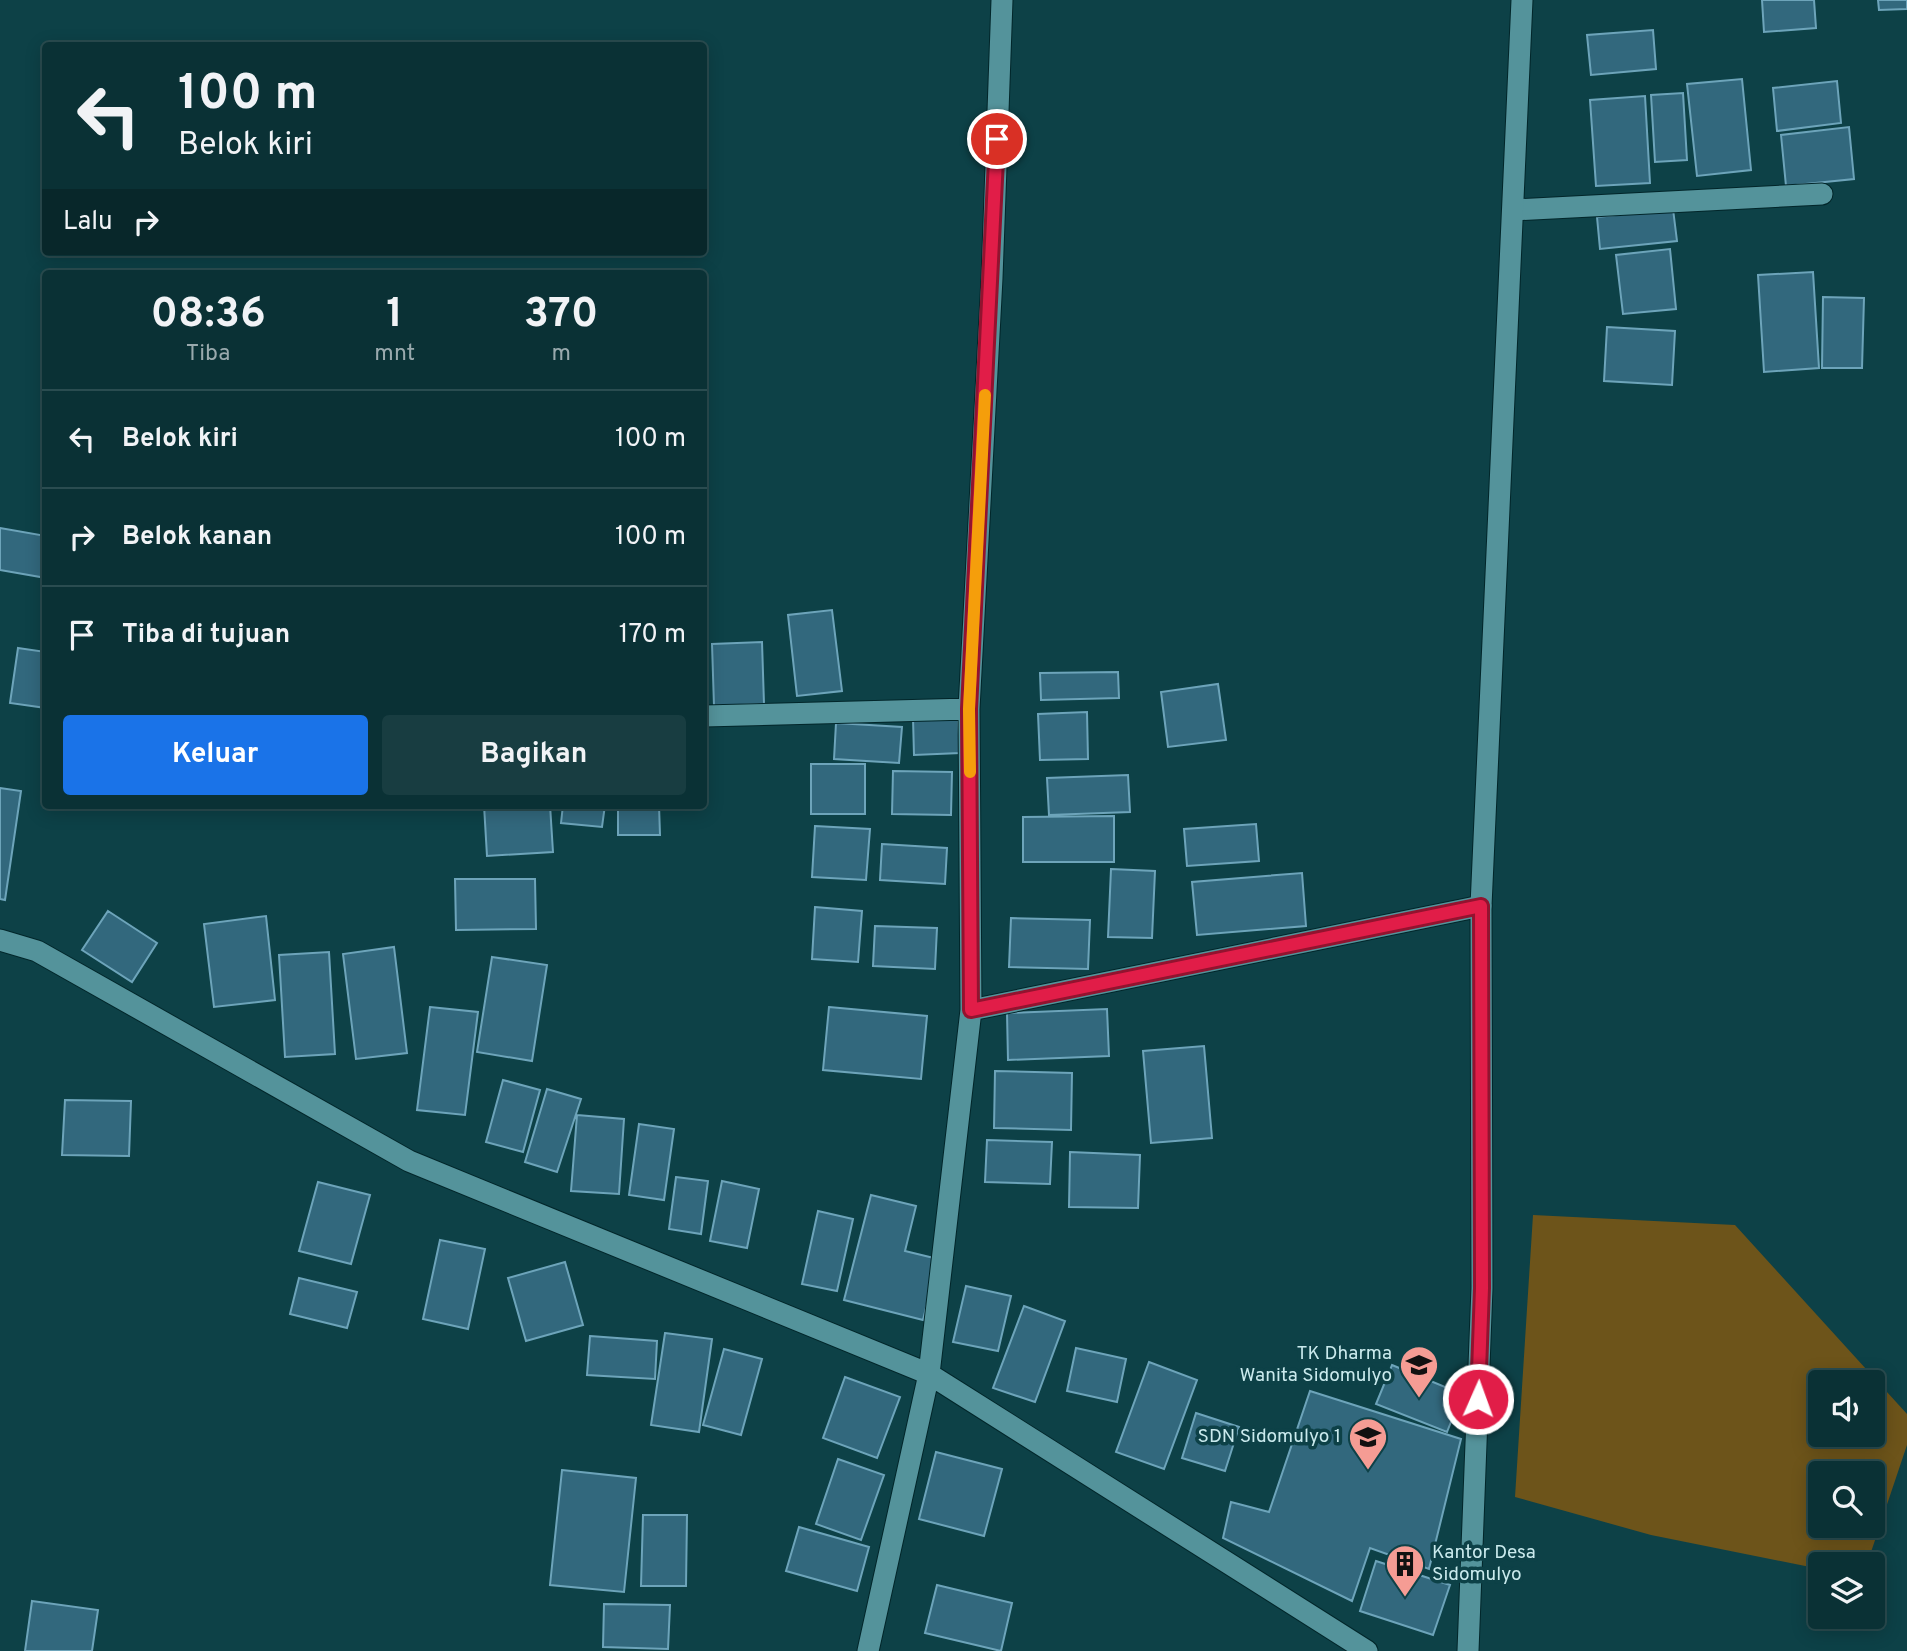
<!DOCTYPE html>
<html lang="id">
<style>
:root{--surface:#0a3135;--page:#183d41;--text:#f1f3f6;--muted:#99a9ad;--line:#2a4c50;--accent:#1a73e8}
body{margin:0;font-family:Overpass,sans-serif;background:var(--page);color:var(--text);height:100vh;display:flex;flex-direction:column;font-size:26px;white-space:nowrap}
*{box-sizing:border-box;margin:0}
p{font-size:23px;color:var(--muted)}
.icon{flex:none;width:38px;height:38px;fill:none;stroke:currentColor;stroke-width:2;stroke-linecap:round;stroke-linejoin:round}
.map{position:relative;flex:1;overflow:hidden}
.details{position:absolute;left:42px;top:270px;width:665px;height:539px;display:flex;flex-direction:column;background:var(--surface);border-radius:7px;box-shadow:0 4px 18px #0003,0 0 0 2px var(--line)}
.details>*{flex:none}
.top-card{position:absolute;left:42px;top:42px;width:665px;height:214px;border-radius:7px;box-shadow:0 4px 18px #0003,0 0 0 2px var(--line);background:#0a3135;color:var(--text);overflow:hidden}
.controls{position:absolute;left:1808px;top:1370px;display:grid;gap:14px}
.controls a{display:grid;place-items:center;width:77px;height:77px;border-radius:7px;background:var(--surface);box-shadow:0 4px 18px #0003,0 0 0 2px var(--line);font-size:35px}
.pin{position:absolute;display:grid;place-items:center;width:60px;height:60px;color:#fff;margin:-30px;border:4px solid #fff;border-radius:50%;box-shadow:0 2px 7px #0007}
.me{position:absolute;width:77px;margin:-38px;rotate:2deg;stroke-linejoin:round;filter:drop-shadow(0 0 5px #0008)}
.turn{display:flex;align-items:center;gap:24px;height:147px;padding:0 21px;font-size:32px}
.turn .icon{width:91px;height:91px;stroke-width:2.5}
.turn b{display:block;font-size:49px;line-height:60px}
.then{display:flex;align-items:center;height:66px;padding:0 21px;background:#0003;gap:14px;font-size:26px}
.eta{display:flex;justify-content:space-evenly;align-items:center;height:119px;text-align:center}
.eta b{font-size:42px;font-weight:700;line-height:49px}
.primary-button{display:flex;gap:14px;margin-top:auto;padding:14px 21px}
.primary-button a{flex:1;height:80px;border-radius:7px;background:var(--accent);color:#fff;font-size:28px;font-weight:700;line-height:80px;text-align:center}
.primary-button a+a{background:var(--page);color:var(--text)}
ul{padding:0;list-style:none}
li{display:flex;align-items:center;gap:21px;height:98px;padding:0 21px;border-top:2px solid var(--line)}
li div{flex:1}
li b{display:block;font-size:26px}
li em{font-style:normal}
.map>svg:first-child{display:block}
.green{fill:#6d541a;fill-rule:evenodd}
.building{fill:#32687d;stroke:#6da4ba;stroke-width:2}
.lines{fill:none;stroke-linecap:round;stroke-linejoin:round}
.street-casing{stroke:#02262a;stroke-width:23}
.secondary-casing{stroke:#02262a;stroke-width:23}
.street{stroke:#54939b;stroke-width:21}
.secondary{stroke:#54939b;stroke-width:21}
.route-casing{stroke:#92132f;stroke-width:18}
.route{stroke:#e11d48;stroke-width:12}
.slow{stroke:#f59e0b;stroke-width:12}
.labels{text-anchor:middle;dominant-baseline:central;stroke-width:7;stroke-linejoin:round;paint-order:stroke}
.poi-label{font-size:19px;fill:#caeaed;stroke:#0d4147;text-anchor:end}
</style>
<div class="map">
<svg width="1907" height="1651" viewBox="0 0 1907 1651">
<rect width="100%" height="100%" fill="#0d4147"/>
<path class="green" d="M1533,1215L1735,1225L1907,1414V1445L1867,1564H1820V1569L1651,1535L1515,1497ZM1820,1382H1872V1435H1820ZM1820,1474H1872V1526H1820Z"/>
<path class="building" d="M1762,0H1814L1816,28L1764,32Z
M1878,0H1907V9L1879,10Z
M1653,30L1656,69L1591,75L1587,35Z
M1742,79L1751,170L1697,176L1687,84Z
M1837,81L1841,123L1777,131L1773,88Z
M1683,93L1687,160L1655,162L1651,95Z
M1645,96L1650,183L1596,186L1590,100Z
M1849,127L1854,179L1786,186L1781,135Z
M1673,209L1677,241L1600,249L1597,217Z
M1670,249L1676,309L1623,314L1616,255Z
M1813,272L1819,368L1764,372L1758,275Z
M1823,297L1864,298L1862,368H1822Z
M1607,327L1675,331L1672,385L1604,381Z
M0,528L46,536V578L0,570Z
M832,610L842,691L797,696L788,615Z
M762,642L764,704L714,706L712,644Z
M18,648L46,652V708L10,703Z
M1118,672L1119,698L1041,700L1040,673Z
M1218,684L1226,740L1168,747L1161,692Z
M1087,712L1088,759L1040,760L1038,714Z
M958,717L960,753L914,755L913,718Z
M836,723L902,727L899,763L834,759Z
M811,764H865V814H811Z
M893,771L952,772L951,815L892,814Z
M1128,775L1130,812L1049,815L1047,778Z
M0,788L21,791L5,900L0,899Z
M484,805H550L553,852L487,856Z
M563,805H605L602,827L561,823Z
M618,805H659L660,835H618Z
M1114,816V862H1023V817Z
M1256,824L1259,861L1187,866L1184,829Z
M815,826L870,829L866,880L812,877Z
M882,844L947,848L945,884L880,880Z
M1111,869L1155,871L1152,938L1108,937Z
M1302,873L1306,926L1197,935L1192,882Z
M455,879H535L536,929L456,930Z
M815,907L862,911L858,962L812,959Z
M108,911L157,943L132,982L82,950Z
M266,916L275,1000L214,1007L204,924Z
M1011,918L1090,920L1088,969L1009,967Z
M875,926L937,928L935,969L873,966Z
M394,947L407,1053L356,1059L343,954Z
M329,952L335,1054L285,1057L279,955Z
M492,957L547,965L532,1061L477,1052Z
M430,1007L478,1012L465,1115L417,1110Z
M829,1007L927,1016L921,1079L823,1070Z
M1107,1009L1109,1056L1008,1060L1007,1013Z
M1204,1046L1212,1138L1151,1143L1143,1051Z
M995,1071L1072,1073L1071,1130L994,1128Z
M503,1080L540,1090L523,1152L486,1142Z
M547,1089L581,1099L557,1172L525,1162Z
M65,1100L131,1101L129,1156L62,1155Z
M577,1115L624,1119L619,1194L571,1191Z
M639,1124L674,1129L664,1200L629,1195Z
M987,1140L1052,1142L1050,1184L985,1182Z
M1070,1152L1140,1155L1138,1208L1069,1207Z
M676,1177L708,1181L701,1234L669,1229Z
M722,1181L759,1189L747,1248L710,1241Z
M318,1182L370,1195L351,1264L299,1251Z
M871,1195L916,1206L905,1251L938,1259L923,1320L844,1300Z
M818,1211L853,1219L837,1291L802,1284Z
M440,1240L485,1249L468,1329L423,1319Z
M565,1262L583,1325L526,1341L508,1278Z
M299,1278L357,1292L347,1328L290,1314Z
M966,1286L1011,1296L998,1351L953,1342Z
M1024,1306L1065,1321L1035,1402L993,1388Z
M665,1333L712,1339L699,1432L651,1425Z
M590,1336L657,1341L655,1379L587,1375Z
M1076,1348L1126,1359L1117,1402L1067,1391Z
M724,1349L762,1359L741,1435L703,1425Z
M1149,1362L1197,1380L1164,1469L1116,1452Z
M1392,1365L1462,1394L1447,1432L1376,1404Z
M845,1377L900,1397L877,1458L823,1438Z
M1310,1391L1461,1439L1429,1569L1370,1548L1352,1601L1223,1538L1231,1502L1269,1512Z
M1196,1413L1239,1427L1225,1471L1182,1458Z
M936,1452L1002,1469L984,1536L919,1519Z
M838,1459L884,1475L861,1540L816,1524Z
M562,1470L636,1478L624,1592L550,1585Z
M643,1515H687L686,1586H641Z
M799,1527L869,1547L857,1591L786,1571Z
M1376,1561L1450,1585L1433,1635L1360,1611Z
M937,1585L1012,1603L1001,1651L925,1633Z
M32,1601L98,1610L92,1651H25Z
M604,1604L670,1605L668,1649L603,1647Z"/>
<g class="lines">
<g class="street-casing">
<path id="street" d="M1513,210L1822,194
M704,716L969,709
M0,940L37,951L409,1161L929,1374L1367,1651
M971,1010L1481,906
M868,1651L929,1374L971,1010L969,709L992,278L1002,0"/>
</g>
<g class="secondary-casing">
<path id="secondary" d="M1468,1651L1482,1288L1481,906L1522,0"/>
</g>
<use href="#street" class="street"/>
<use href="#secondary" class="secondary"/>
</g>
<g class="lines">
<g class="route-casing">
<path id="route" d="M997,139L969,709L971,1010L1481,906L1482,1288L1478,1399"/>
</g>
<use href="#route" class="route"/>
<path class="slow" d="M970,772L969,709L985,395"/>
</g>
<defs>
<g id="school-pin" transform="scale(2.0125)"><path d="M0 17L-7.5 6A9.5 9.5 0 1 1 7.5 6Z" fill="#f59c94" stroke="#0d4147"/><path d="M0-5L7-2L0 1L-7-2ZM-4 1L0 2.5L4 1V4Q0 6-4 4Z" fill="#111"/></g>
<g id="building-pin" transform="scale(2.0125)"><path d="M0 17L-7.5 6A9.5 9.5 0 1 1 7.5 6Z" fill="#f59c94" stroke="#0d4147"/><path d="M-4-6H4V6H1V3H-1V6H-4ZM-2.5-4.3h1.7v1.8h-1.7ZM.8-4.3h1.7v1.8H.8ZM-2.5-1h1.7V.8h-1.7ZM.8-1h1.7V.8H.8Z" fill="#111"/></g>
</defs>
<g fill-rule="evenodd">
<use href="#school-pin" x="1419" y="1365"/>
<use href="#school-pin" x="1368" y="1437"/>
<use href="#building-pin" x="1405" y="1564"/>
</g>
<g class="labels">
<g class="poi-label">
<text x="1392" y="1354">TK Dharma<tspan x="1392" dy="22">Wanita Sidomulyo</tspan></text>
<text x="1341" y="1437">SDN Sidomulyo 1</text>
<text x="1432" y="1553" text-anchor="start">Kantor Desa<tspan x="1432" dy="22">Sidomulyo</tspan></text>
</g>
</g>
</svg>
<div class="controls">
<a><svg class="icon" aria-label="sound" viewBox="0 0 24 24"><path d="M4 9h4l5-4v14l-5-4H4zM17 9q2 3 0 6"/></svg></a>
<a><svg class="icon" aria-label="search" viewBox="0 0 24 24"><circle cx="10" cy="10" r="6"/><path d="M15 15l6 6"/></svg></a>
<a><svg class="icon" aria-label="layers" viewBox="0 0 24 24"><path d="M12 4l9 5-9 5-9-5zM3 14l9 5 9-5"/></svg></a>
</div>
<div class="pin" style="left:997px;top:139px;background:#d93025"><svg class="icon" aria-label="arrive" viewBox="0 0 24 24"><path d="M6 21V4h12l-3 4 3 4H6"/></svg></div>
<svg class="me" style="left:1478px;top:1399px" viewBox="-20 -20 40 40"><circle r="17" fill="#e11d48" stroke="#fff" stroke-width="3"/><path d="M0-11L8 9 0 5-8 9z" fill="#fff"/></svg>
<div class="top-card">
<div class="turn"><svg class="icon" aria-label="left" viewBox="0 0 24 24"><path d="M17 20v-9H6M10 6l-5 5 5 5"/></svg><div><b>100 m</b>Belok kiri</div></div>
<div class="then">Lalu<svg class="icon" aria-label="right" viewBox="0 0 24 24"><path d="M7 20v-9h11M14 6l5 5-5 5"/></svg></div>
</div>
<section class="details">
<div class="eta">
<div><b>08:36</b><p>Tiba</p></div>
<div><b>1</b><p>mnt</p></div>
<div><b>370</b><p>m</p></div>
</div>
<ul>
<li><svg class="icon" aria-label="left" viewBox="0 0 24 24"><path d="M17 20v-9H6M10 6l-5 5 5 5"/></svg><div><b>Belok kiri</b></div><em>100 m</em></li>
<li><svg class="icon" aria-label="right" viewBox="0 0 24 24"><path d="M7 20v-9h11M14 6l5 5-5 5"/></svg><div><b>Belok kanan</b></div><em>100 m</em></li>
<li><svg class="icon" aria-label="arrive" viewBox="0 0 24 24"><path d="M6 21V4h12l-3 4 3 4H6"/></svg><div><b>Tiba di tujuan</b></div><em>170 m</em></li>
</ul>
<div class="primary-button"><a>Keluar</a><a>Bagikan</a></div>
</section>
</div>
